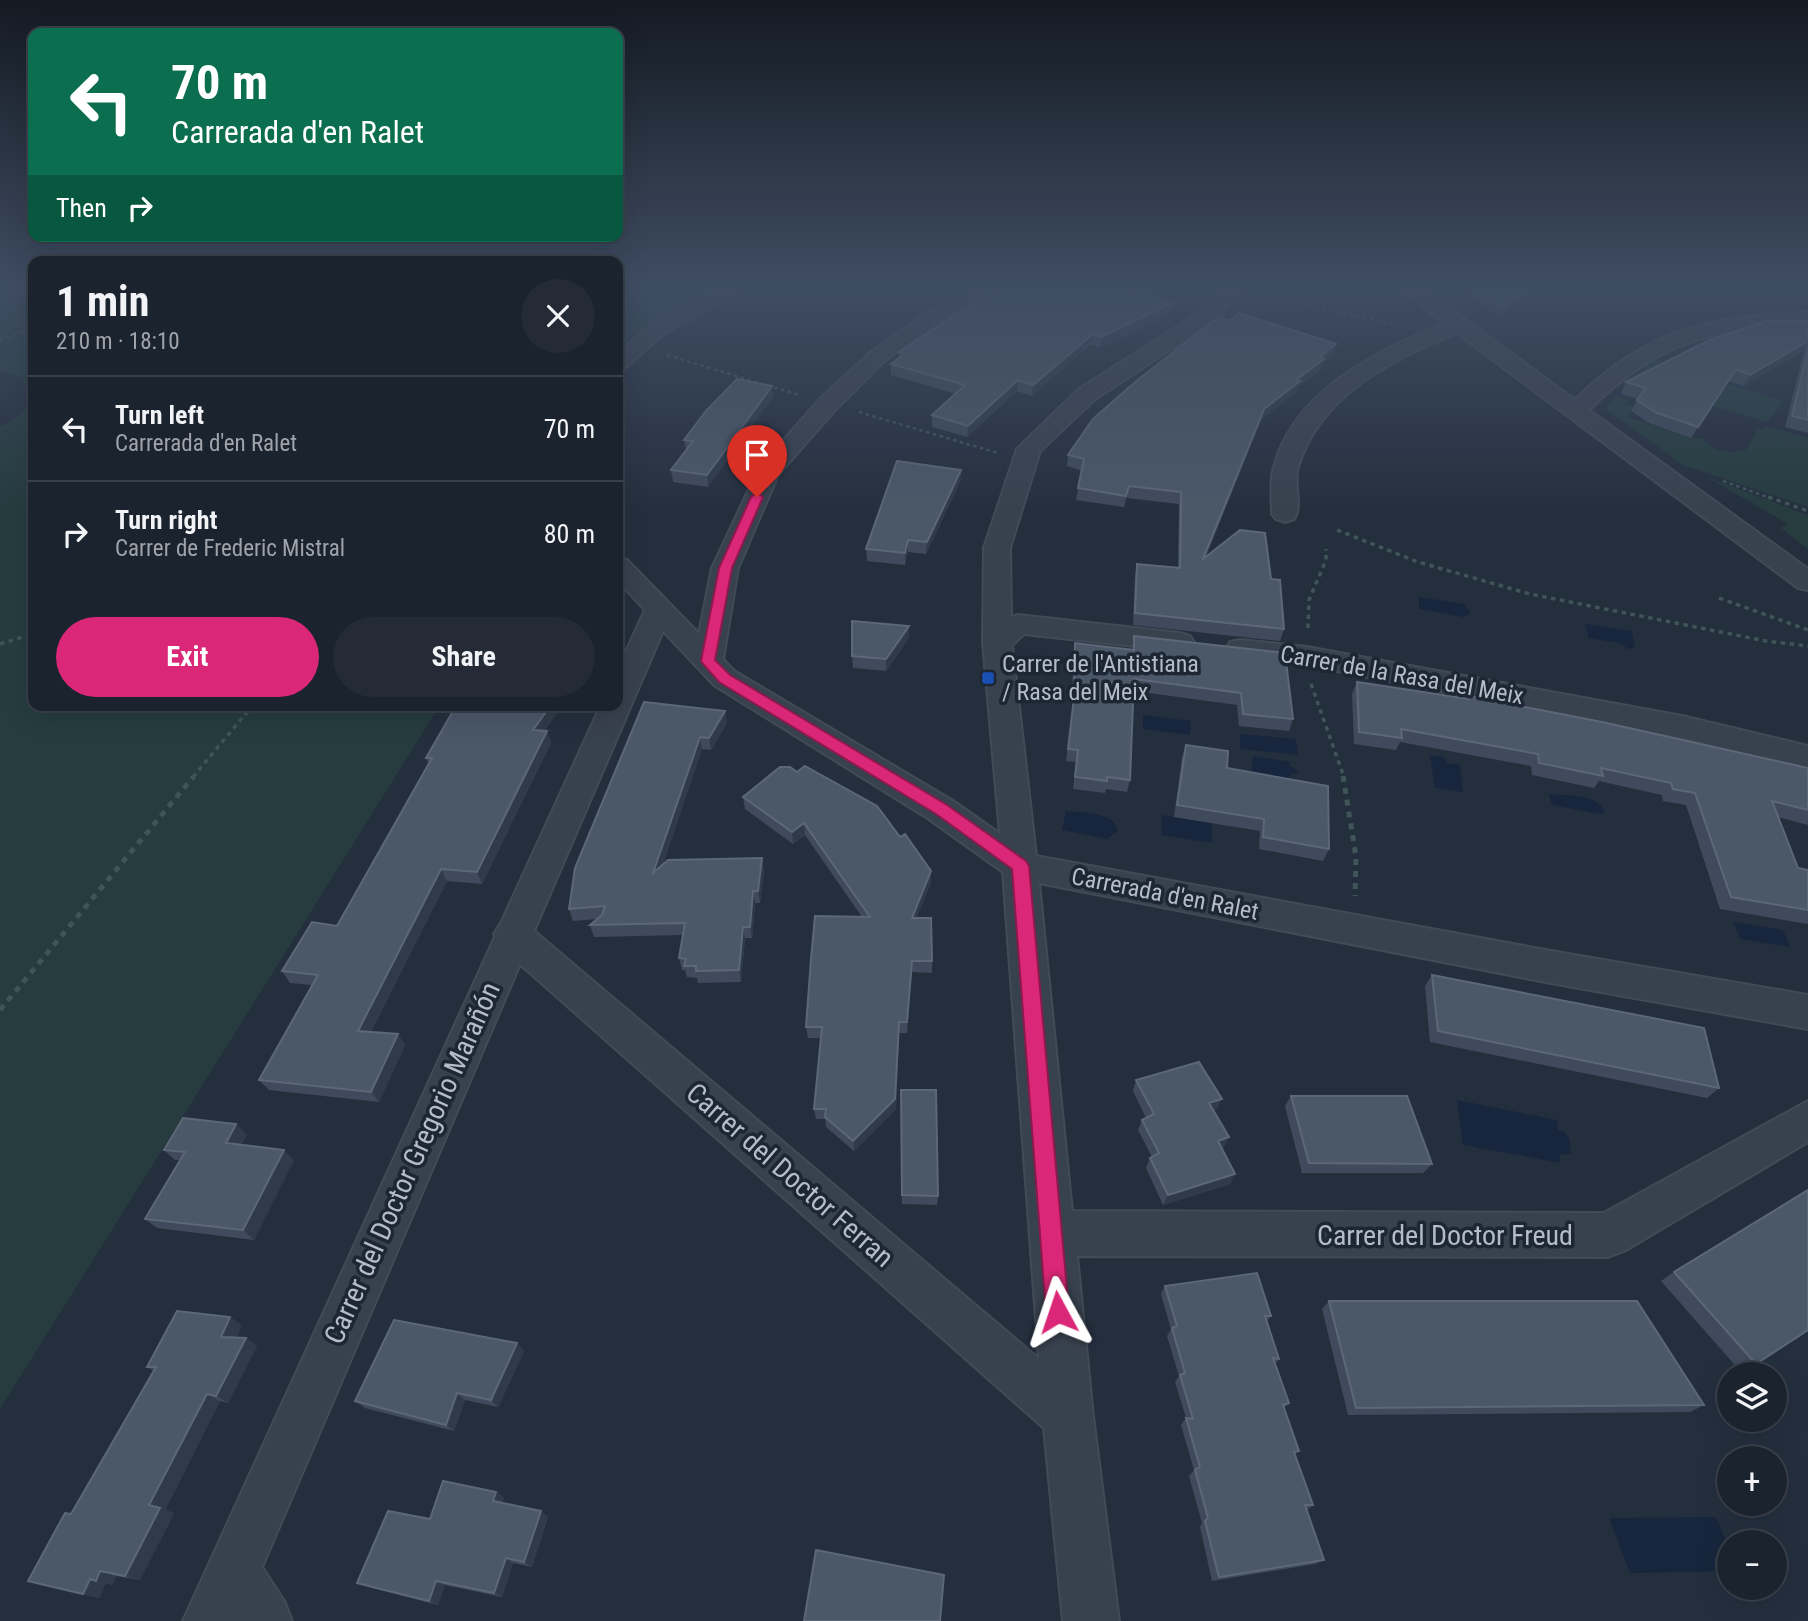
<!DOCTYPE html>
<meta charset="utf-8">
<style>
:root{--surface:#1b232e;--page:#242b36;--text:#f1f3f6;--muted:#a0a4aa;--line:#39404a;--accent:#db2777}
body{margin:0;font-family:"Roboto Condensed",sans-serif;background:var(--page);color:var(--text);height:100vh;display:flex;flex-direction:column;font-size:26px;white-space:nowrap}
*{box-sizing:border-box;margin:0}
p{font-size:23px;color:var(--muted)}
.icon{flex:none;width:38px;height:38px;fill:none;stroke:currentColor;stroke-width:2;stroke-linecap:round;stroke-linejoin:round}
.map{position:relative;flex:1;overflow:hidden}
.panel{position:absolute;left:28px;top:256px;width:595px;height:455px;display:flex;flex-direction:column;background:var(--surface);border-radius:14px;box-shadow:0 7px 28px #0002,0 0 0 2px var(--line)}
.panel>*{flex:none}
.hud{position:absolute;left:28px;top:28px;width:595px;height:214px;border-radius:14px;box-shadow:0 7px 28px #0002,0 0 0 2px var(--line);background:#0b6e4f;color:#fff;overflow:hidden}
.tools{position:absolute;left:1717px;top:1362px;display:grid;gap:14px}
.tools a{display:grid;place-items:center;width:70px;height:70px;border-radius:50%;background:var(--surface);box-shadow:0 7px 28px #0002,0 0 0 2px var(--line);font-size:35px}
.pin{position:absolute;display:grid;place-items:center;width:60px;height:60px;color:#fff;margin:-72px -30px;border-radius:50% 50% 50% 0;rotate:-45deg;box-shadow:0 0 7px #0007}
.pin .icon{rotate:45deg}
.me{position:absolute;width:77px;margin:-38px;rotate:355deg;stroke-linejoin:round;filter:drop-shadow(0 0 5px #0008)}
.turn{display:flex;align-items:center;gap:24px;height:147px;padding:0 28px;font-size:32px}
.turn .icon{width:91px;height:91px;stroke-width:2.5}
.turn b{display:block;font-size:49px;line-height:60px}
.then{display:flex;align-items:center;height:66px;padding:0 28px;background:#0003;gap:14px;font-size:26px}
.round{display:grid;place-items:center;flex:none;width:74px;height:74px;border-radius:37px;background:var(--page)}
.overview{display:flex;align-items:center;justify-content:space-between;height:119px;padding:0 28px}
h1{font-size:42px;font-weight:700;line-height:52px}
.action{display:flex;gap:14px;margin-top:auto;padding:14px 28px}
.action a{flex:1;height:80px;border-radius:42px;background:var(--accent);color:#fff;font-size:28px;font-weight:700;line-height:80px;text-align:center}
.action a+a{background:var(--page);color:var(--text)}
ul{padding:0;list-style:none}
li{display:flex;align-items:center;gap:21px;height:105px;padding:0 28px;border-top:2px solid var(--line)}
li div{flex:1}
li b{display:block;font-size:26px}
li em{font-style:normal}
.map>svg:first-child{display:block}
.green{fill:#263c3f}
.water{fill:#17263c}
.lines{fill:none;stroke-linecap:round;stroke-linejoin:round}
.minor-casing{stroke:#414a57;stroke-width:4}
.path-far2{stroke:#3f5557;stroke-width:2.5;stroke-dasharray:3.5 3.5;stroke-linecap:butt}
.path-far1{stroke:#3f5557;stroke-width:3.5;stroke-dasharray:4.5 4.5;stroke-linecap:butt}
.path{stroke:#3f5557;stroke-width:5;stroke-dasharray:6 6;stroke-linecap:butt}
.minor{fill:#38414e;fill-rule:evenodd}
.wall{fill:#3f4b5c}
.shaded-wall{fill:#2f3b4b}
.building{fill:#4b5868;stroke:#5c6777;stroke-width:2}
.route{fill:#db2777;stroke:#8e194d;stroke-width:2}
.transit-dot{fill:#1a4fb4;stroke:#1d2633;stroke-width:2.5}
.labels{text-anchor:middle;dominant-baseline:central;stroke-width:7;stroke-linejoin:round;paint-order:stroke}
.poi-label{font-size:24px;fill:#b4bcc9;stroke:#1d2633;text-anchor:start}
.street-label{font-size:24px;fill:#b4bcc9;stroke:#1d2633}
.near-street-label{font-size:28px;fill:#b4bcc9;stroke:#1d2633}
</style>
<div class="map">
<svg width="1808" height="1621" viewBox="0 0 1808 1621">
<rect width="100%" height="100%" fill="#242f3e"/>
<path class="green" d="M0,285H33V401L21,377L0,370Z
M618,285H728L618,344Z
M1655,360L1784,402L1767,422L1627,381Z
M1616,396L1629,400L1626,404L1634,407L1628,417L1691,438H1703C1712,451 1732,456 1747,449L1758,428L1764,430V426L1808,438V507L1683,465L1606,409Z
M33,402V705H440L0,1409V426L7,424Z
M1707,477L1808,515V549L1781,528L1788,524Z"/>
<path class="water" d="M1419,597L1464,604L1471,613L1464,617L1419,609Z
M1585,624L1632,631L1635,648L1629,649L1619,643L1589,638Z
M1143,715L1191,721L1190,735L1143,729Z
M1240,734L1296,739L1298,755L1240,749Z
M1430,755L1444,757L1447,763L1460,765L1463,792L1435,788Z
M1253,756L1290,762L1289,765L1299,772L1290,775L1287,779L1251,772Z
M1549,794C1566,796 1598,793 1605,812L1599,814L1552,805Z
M1066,811C1083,813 1114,811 1118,831L1107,839L1062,830Z
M1161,815L1212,823V843L1162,835Z
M1733,922L1783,930L1790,947L1740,939Z
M1457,1100L1557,1120L1558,1130L1565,1132L1569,1138L1571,1153L1559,1155L1561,1163L1463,1145Z
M1716,1517L1729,1549V1571L1630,1573L1609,1518Z"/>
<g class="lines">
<g class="minor-casing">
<path id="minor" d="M726,285H750L663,334L625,368L618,370V353L649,326Z
M985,285H1009L935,325L885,360L836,409L778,475L738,568L723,659L734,671L953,801L1000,834L983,642L984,548L1017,449L1079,389L1204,310L1228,285H1248L1218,318L1095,399L1040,451L1010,548L1011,617L1018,615L1180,633L1190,636L1194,642L1190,648L1180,651L1024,634L1012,645L1036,856L1551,951L1808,995V1029L1551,983L1039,883L1072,1211L1604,1213L1808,1101V1142L1624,1251L1608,1257L1077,1256L1093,1416L1119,1621H1063L1044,1428L520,964L262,1567L284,1601L292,1621H183L495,937L494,934L501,923L601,705H618V669L645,610L618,581V558L627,560L699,634L712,568L759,468L820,399L871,352L921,317ZM663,631L714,685L929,819L1003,872L1039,1359L534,931Z
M1396,285H1418L1575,400C1645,330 1712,316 1808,312V324C1713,328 1657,341 1589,410L1808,569V590L1798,588L1457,333C1392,359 1320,395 1298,467C1293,483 1303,506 1294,519L1285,522L1276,519L1272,514C1272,500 1270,485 1273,471C1291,392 1377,351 1444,323Z
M1240,640L1307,647L1682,716L1808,746V768L1682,738L1307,665L1230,656L1226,649L1230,642Z"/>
</g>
<path class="path-far2" d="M1261,294L1392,324
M0,340L33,328
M667,355L799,395
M859,412L998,453
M1723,481L1773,499"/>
<path class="path-far1" d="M1768,497L1808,511
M1337,530L1418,562L1530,594L1766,641L1808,646
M1719,598L1808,630
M1308,628L1309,600L1326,560V549
M0,644L33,634
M1311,684L1344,777
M193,777L253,705"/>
<path class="path" d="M1343,776L1356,857L1355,896
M0,1010L194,776"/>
<use href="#minor" class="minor"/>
</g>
<path class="wall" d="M1472,285H1545L1500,317L1468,295Z
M1173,303L1171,314L1100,348L1091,344L1032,396L1017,391L967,437L932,427V415L956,394L891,375V364L899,358V352Z
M1230,321L1336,344L1333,355L1323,363L1321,370L1298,387L1297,392L1261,420L1206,557L1271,579L1284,629L1280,641L1133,625L1135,576L1137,564L1178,568L1179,504L1127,498L1124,507L1076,500L1082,471L1067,466L1068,455Z
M1808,321V433L1785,427L1804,351L1743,386L1729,381L1691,438L1649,423L1631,411L1638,399L1621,394L1626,382Z
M772,386L773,397L708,487L673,482L671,470L686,450L684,440Z
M961,470L960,482L926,554L908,552L905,565L867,561L866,549Z
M909,626V638L886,671L853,668L852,656Z
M1134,636L1293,719L1289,731L1239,726L1237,705L1134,691L1130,780L1127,792L1106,789L1105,793L1073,789L1076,762L1066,761L1072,711L1073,655L1075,643L1132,649Z
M1357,682L1468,699L1469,696L1808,768V825L1778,817L1798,868L1808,870V924L1720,909L1686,805L1663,801L1662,795L1599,781L1594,788L1532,775L1531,766L1400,742L1396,750L1354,744L1352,694Z
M725,711L727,723L711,750L702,749L663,864L762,858L764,870L760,903H755L752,938H745L741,982L698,983L697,978L687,977L685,970H682L679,958L683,935L594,937L590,925L597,919L573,921L569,909L575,868Z
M545,731H547L551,743L482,884L447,881L371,1032L405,1045L379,1102L269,1090L259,1080L312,985L290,983L282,971L337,926L429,764L426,758Z
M1186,745L1227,768L1329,849L1323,861L1259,849L1260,831L1174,817L1182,757Z
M780,767L931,883L916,918L932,961V973L912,972L907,1033H899L896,1109L854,1151L826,1127L825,1119H816L814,1109L821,1038H808L806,1027L862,917L805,835L793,844L745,809L743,797Z
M1432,975L1719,1088L1707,1098L1430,1042L1425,986Z
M1136,1080L1217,1109L1214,1110L1224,1147L1221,1148L1235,1174L1230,1184L1163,1205L1146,1168L1150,1158L1152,1157L1138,1130L1142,1120L1146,1118L1133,1091Z
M901,1090L938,1196L937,1205L902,1204Z
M1291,1096L1432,1164L1423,1173H1302L1285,1106Z
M247,1134L241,1145L294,1160L254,1240L157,1228L145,1219L180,1160H175L164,1150Z
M1674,1272L1756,1364L1741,1372L1661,1281Z
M1165,1286L1271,1316L1267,1321L1279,1359L1275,1364L1289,1403L1284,1408L1295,1454L1313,1505L1307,1510L1324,1560L1315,1564L1212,1581L1200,1527L1202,1523L1189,1476L1194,1470L1181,1425L1186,1418L1175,1382L1179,1376L1167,1336L1171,1329L1161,1294Z
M1329,1301L1704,1405L1690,1412L1348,1415L1322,1309Z
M230,1317L242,1326L236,1338H246L257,1346L228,1403L220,1401L165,1510L174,1513L140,1580L116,1576L112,1585L106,1583L99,1598L28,1581L71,1514L154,1371L147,1367Z
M524,1351L498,1407L465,1400L454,1431L365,1408L355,1401Z
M496,1492L504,1498L502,1503L548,1517L532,1567L513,1563L502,1597L445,1585L438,1605L368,1587L357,1583L430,1519Z"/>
<path class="shaded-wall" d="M1535,285H1545L1500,317L1504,307Z
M1173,303L1171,314L1100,348L1101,337Z
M1093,334L1091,344L1032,396L1033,385Z
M1808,341V344L1804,351L1743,386L1750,375Z
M1336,344L1333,355L1323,363L1321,370L1298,387L1297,392L1261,420L1200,571L1203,559L1264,409Z
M1736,369L1729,381L1691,438L1698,427Z
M1018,380L1017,391L967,437L968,426Z
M772,386L773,397L708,487L707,475Z
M961,470L960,482L926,554L927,542Z
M1129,486L1127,498L1124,507L1126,496Z
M908,540V552L905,565V553Z
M909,626V638L886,671V659Z
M551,705H563L537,742L533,730Z
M725,711L727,723L711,750L709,738Z
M547,731L551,743L482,884L477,872Z
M700,737L702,749L656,884L653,873Z
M804,823L805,835L793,844L792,832Z
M762,858L764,870L760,903L758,891Z
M441,869L447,881L366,1042L358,1031Z
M931,871V883L912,929V918Z
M753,891L755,903L752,938L750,927Z
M743,927L745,938L741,982L739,970Z
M912,961V972L907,1033V1022Z
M899,1022L896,1109L854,1151L853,1141Z
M398,1034L405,1045L379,1102L371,1092Z
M1222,1099L1217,1109L1205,1113L1209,1103Z
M236,1124L247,1134L237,1153L226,1143Z
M1229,1137L1224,1147L1213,1151L1218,1141Z
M284,1150L294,1160L254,1240L243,1230Z
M1235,1174L1230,1184L1163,1205L1168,1195Z
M230,1317L242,1326L233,1345L221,1337Z
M246,1338L257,1346L228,1403L216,1396Z
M517,1343L524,1351L498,1407L491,1400Z
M457,1393L465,1400L454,1431L446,1425Z
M207,1394L220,1401L165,1510L174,1513L140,1580L125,1576L149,1505Z
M496,1492L504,1498L501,1506L493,1501Z
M541,1511L548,1517L532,1567L524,1562Z
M506,1558L513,1563L502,1597L494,1593Z
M100,1571L116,1576L112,1585L106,1583L99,1598L83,1594L90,1579Z
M436,1581L445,1585L438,1605L429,1601Z"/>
<path class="building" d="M1014,285H1117L1173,303L1101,337L1093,334L1033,385L1018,380L968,426L932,415L965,385L891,364L904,354L899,352L973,303Z
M1473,285H1535L1504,307Z
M1239,313L1336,344L1320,357L1324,359L1296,380L1300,381L1264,409L1203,559L1240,530L1265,533L1271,579L1280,580L1284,629L1135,613L1137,564L1180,568L1181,492L1129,486L1126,496L1078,488L1084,459L1068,455L1093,419L1135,382L1218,317L1230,321Z
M1767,321H1808V341L1750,375L1736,369L1698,427L1655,412L1637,400L1646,388L1626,382L1709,340Z
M1808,350V420L1792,416Z
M737,379L772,386L707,475L671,470L693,441L684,440L706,411Z
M897,461L961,470L927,542L908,540L905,553L866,549Z
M852,621L909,626L886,659L852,656Z
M1134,636L1285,653L1293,719L1243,714L1241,693L1134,679L1130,780L1107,777V781L1075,777L1078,750L1068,749L1074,698L1075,643L1134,650Z
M1357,682L1469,699V696L1602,722L1808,768V810L1772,801L1798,868L1808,870V910L1731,897L1695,793L1673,789L1671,783L1601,768L1603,776L1539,763L1538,754L1401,729L1402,738L1359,732Z
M644,702L725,711L709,738L700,737L653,873L668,860L762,858L758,891H753L750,927H743L739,970L696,971V966H684L686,959L679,958L685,923L590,925L602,915L605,906L569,909L575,868Z
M458,705H551L533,730L547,731L477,872L441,869L358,1031L398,1034L371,1092L259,1080L318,975L282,971L312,922L337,926L432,758H426L453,711Z
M1186,745L1228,751L1227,768L1328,786L1329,849L1263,837L1264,819L1177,805Z
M805,766L877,806L900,837L905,834L931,871L912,918H931L932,961H912L907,1022H899L895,1099L853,1141L825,1117L826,1109H814L822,1027H806L811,959L815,916L870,917L804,823L792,832L743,797L780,767H790L797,772Z
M1432,975L1704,1028L1719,1088L1438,1031Z
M1199,1062L1222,1099L1209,1103L1229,1137L1218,1141L1235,1174L1168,1195L1150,1158L1159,1153L1142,1120L1154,1114L1136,1080Z
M901,1090H936L938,1196L902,1195Z
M1291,1096H1407L1432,1164L1309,1163Z
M183,1118L236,1124L226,1143L284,1150L243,1230L145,1219L185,1152L164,1150Z
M1808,1190V1330L1756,1364L1674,1272Z
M1257,1273L1271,1316H1265L1279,1359L1273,1358L1289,1403L1283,1405L1299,1451L1294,1452L1313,1505H1305L1324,1560L1219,1577L1205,1521L1208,1518L1195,1470L1200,1467L1186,1418L1193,1419L1180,1375L1185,1373L1172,1328L1177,1326L1165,1286Z
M1329,1301H1637L1704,1405L1356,1408Z
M177,1311L230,1317L221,1337L246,1338L216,1396L207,1394L149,1505L160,1508L125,1576L100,1571L96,1581L90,1579L83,1594L28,1581L65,1513L71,1514L156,1367H147Z
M394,1320L517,1343L491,1400L457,1393L446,1425L355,1401Z
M443,1481L496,1492L493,1501L541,1511L524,1562L506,1558L494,1593L436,1581L429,1601L357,1583L388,1511L430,1519Z
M816,1550L944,1575L940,1621H804Z"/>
<linearGradient id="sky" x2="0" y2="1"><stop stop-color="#141a22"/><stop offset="0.56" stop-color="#3f4d63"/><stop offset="1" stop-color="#3f4d63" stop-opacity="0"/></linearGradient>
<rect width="1808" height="512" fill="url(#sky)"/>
<path class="route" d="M757,493L763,497L732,568L715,660L730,675L947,805L1026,861L1029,866L1069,1312L1066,1320L1058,1323L1050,1320L1046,1312L1012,869L936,814L719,682L703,664L701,661L719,568L751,497Z"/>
<rect class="transit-dot" x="981" y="671" width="14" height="14" rx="3.5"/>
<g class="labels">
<g class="poi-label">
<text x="1002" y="664">Carrer de l'Antistiana<tspan x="1002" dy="28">/ Rasa del Meix</tspan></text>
</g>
<g class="street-label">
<text transform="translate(1402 675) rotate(10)">Carrer de la Rasa del Meix</text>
<text transform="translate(1165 894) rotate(11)">Carrerada d'en Ralet</text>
</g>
<g class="near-street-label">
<text transform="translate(412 1163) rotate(-66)">Carrer del Doctor Gregorio Marañón</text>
<text transform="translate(790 1175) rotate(41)">Carrer del Doctor Ferran</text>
<text x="1445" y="1235">Carrer del Doctor Freud</text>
</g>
</g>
</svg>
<div class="tools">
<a><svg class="icon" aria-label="layers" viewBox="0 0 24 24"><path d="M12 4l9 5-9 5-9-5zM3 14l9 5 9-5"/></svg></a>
<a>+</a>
<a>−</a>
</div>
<div class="pin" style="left:757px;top:497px;background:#d93025"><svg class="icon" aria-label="arrive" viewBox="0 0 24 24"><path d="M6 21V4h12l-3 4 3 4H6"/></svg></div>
<svg class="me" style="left:1058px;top:1312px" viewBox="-20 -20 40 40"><path d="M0-17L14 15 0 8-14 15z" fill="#db2777" stroke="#fff" stroke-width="4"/></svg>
<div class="hud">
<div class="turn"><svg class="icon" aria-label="left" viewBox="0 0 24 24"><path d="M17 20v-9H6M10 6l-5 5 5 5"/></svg><div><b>70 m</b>Carrerada d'en Ralet</div></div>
<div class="then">Then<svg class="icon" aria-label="right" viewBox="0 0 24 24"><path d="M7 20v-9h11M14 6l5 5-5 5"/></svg></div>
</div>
<section class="panel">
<div class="overview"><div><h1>1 min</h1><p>210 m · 18:10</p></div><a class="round"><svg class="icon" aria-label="close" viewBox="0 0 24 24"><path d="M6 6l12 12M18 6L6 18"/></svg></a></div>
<ul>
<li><svg class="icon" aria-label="left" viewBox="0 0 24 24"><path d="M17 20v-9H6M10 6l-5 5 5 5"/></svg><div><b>Turn left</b><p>Carrerada d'en Ralet</p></div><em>70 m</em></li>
<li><svg class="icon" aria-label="right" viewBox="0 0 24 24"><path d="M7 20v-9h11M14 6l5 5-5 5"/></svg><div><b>Turn right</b><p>Carrer de Frederic Mistral</p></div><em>80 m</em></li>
</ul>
<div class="action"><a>Exit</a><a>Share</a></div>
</section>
</div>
